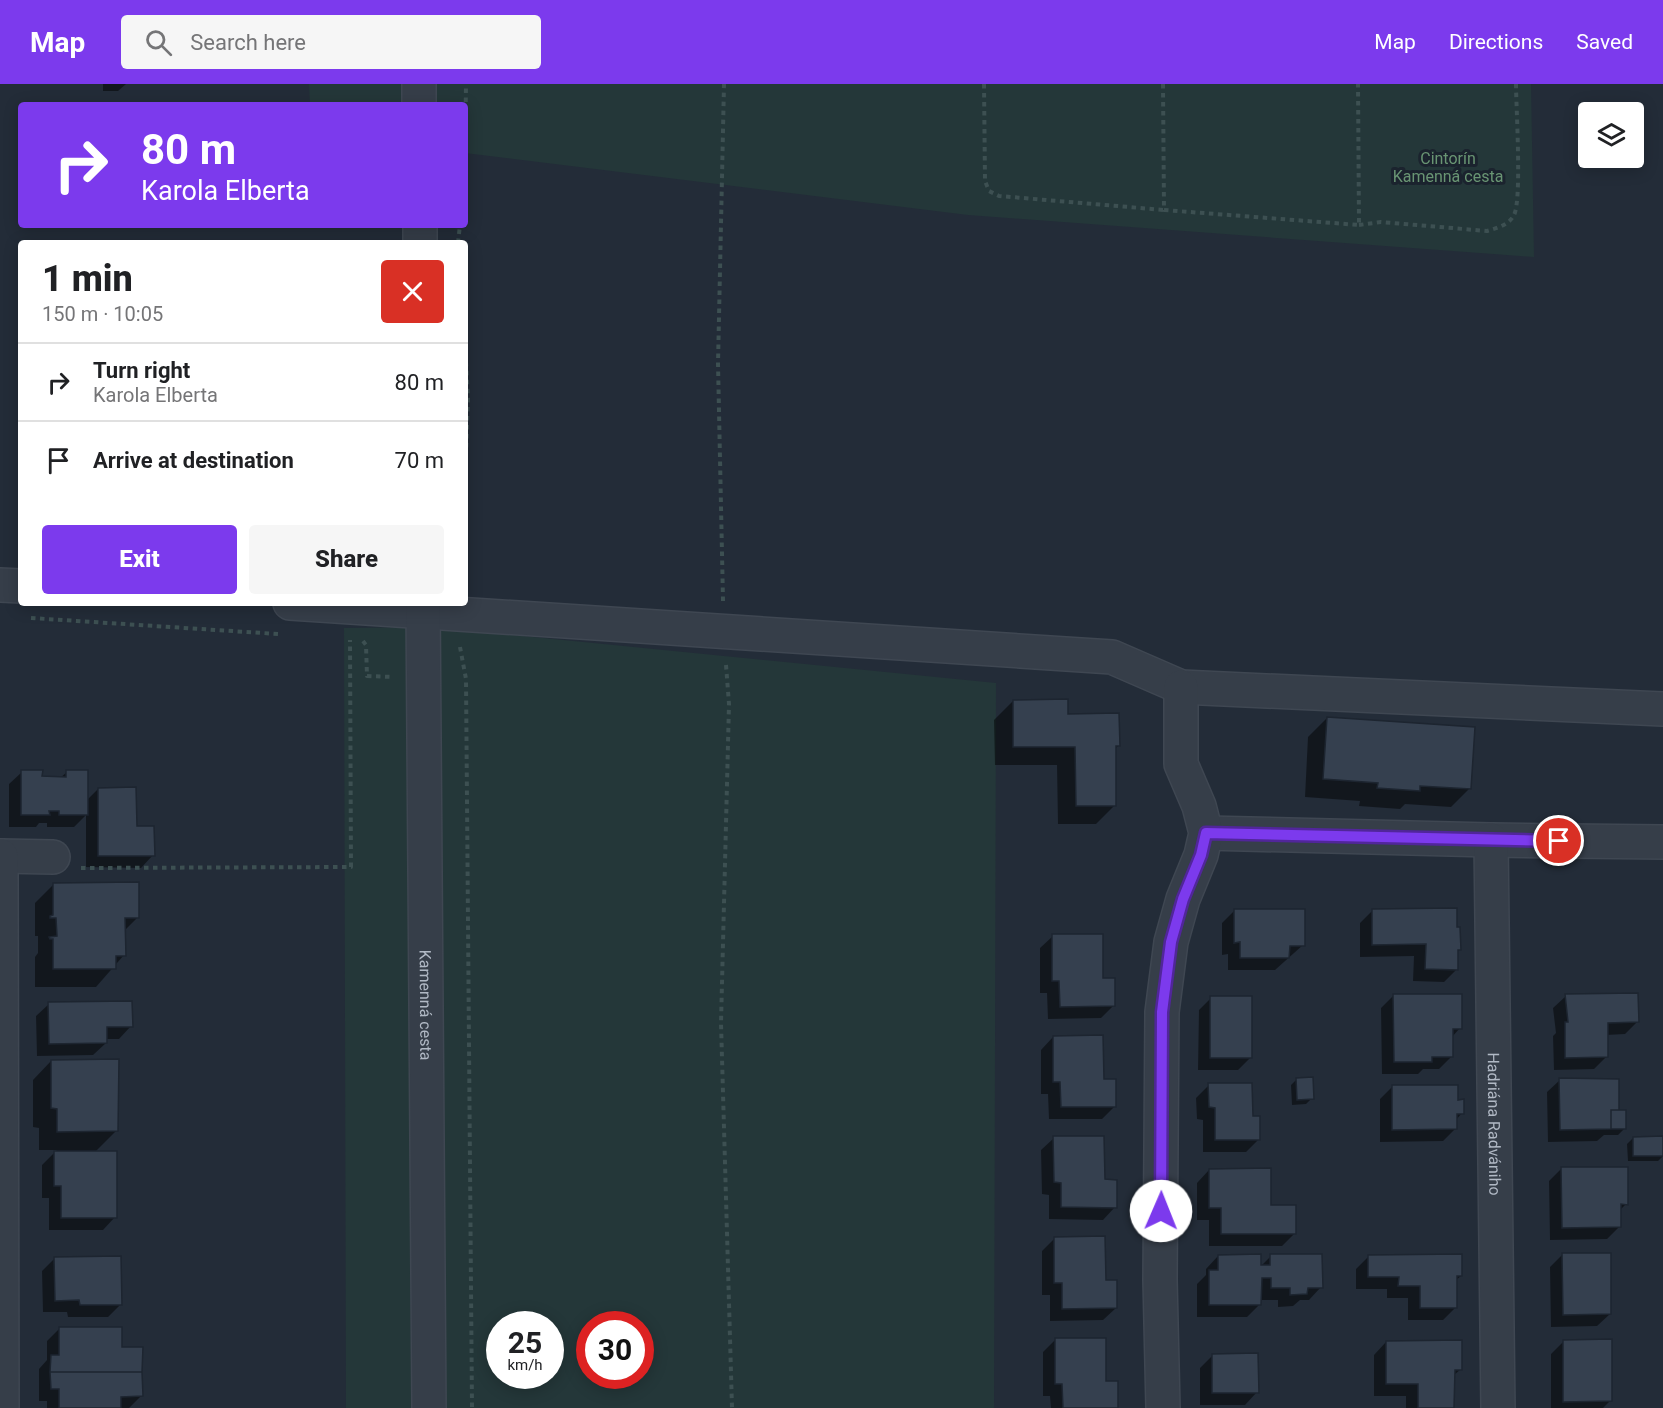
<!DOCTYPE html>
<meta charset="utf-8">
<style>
:root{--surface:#fff;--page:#f6f6f6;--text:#202124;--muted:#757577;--line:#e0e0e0;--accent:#7c3aed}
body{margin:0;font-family:Roboto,sans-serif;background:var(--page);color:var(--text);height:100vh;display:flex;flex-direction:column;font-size:22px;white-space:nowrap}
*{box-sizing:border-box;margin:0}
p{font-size:20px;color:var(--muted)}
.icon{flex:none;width:33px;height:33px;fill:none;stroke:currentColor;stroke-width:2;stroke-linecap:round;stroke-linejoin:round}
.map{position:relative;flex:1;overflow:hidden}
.details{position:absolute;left:18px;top:156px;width:450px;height:366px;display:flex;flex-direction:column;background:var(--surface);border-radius:6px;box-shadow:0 3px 15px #0003}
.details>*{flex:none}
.banner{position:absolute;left:18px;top:18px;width:450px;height:126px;border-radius:6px;box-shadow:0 3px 15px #0003;background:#7c3aed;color:#fff;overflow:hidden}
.tools{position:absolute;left:1578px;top:18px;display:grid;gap:12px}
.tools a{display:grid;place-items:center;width:66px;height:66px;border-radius:6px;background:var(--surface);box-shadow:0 3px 15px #0003;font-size:30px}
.speed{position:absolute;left:486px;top:1227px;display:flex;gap:12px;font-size:30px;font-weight:700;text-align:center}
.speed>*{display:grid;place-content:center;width:78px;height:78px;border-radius:50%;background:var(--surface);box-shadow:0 3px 15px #0003;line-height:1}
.speed small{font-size:15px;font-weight:400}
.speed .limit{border:9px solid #d22;background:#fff;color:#111}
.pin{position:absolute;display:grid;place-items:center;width:51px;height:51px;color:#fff;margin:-26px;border:3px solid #fff;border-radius:50%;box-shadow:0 2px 6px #0007}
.me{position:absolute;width:66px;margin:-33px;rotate:1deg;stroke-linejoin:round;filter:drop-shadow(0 0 4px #0008)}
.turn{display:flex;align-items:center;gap:21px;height:126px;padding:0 24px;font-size:27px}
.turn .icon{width:78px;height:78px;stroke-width:2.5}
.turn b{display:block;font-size:42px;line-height:51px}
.round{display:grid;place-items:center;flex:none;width:63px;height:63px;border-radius:6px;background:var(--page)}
.headline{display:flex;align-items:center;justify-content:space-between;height:102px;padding:0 24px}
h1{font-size:36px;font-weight:800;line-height:45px}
.action{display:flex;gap:12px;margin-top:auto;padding:12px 24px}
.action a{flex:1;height:69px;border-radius:6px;background:var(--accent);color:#fff;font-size:24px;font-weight:800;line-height:69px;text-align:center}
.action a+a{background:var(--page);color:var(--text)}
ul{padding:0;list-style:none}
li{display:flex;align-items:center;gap:18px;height:78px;padding:0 24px;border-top:2px solid var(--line)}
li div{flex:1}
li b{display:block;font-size:22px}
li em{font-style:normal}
header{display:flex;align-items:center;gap:36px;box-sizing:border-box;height:84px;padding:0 30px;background:var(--accent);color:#fff}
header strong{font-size:28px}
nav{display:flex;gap:33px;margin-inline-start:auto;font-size:21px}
.search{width:420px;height:54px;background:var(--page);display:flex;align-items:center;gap:15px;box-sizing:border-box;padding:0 21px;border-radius:6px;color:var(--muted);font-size:22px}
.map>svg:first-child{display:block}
.green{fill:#243739;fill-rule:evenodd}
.shadow{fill:#0007}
.building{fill:#35404f;stroke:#1d2530;stroke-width:1.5}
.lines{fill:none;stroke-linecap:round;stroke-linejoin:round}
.street-casing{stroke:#3f4752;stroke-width:36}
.path{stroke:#3d5052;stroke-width:4;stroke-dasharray:4.5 4.5;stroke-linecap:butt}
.street{stroke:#363e49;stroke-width:33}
.route-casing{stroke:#51269a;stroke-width:15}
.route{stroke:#7c3aed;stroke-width:10}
.labels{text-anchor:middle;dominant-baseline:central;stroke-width:6;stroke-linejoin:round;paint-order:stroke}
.park-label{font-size:16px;fill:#699573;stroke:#1b232e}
.street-label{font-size:16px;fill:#b1b9c5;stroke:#1b232e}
</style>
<header>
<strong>Map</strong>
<div class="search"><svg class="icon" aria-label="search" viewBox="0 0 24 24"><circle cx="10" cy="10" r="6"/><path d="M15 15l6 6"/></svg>Search here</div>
<nav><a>Map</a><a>Directions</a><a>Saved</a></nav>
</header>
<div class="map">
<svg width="1663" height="1324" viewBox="0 0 1663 1324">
<rect width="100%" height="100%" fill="#232c38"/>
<path class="green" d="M309,0H1531L1534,173L968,131L465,69V21H310Z
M432,543L996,599L994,1324H346L344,544ZM500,1240H550V1292H500ZM590,1240H640V1292H590Z"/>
<path class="shadow" d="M103,0H126L118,7H103Z
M1013,617L1067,631L1119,661L1114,666L1115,721L1096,740H1058L1057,681H995L994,636Z
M1327,634L1470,704L1451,723L1405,720L1400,725L1359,722L1360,717L1305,713L1308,653Z
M22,688L41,694H60L67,688L86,717L98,705L135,744L153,771L141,784L86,783V731L74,743H47V739H39L36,743H9V700Z
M54,800L138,833L124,847V871L96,903H35V873L38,869V852H35V819Z
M1373,826L1456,844L1459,866L1456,868L1457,885L1444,898L1413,897L1414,872L1360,873V839Z
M1234,827L1303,861L1275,886H1228V870L1222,871V839Z
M1053,852L1102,895L1114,921L1101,934L1048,935L1047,909H1040V864Z
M1394,911L1460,944L1452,953V972L1439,985H1423L1418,990H1382L1381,924Z
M1566,912L1637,938L1625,950L1606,951L1607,972L1594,985L1554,986L1553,952L1556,949L1553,924Z
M1211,914L1251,973L1238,986H1198L1199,926Z
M49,920L131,942L119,955H106V959L93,971L37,972L36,932Z
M1053,953L1103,996L1115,1022L1102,1035H1049L1048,1010H1041V966Z
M51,977L116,1047L95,1068L115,1133L103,1146H49V1114H42V1081L57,1066H39V1044L33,1043V996Z
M1297,995L1312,1014L1306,1020L1292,1021L1291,1001Z
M1560,996L1618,1028L1624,1045L1618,1051H1604L1597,1057L1548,1058L1547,1008Z
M1209,1001L1251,1034L1259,1055L1246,1068H1203V1036L1197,1035L1196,1014Z
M1392,1003L1456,1017L1462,1029L1456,1036V1044L1443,1057L1380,1058V1015Z
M1054,1054L1103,1097L1115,1123L1103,1136L1049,1135V1111L1042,1110L1041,1066Z
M1633,1054H1663V1072L1658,1077H1628L1627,1060Z
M1562,1084L1626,1120L1619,1127V1143L1607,1155L1550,1156L1549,1097Z
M1209,1086L1270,1123L1295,1149L1282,1162H1209V1136H1197V1099Z
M1055,1154L1104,1198L1116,1224L1103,1236L1050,1237V1211H1042V1167Z
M1563,1170L1610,1230L1597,1242L1551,1243L1550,1183Z
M1218,1172L1260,1183L1271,1172L1321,1203L1309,1216H1300L1293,1222L1278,1223V1216H1260V1220L1247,1233H1197V1200L1206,1191V1185Z
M1369,1172L1461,1192L1455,1197V1224L1443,1236H1408V1214H1387V1205H1356V1185Z
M55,1174L121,1220L108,1233H68L67,1228H43L42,1187Z
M60,1244L121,1265L141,1312L129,1324H47V1317H39V1285L47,1276V1257Z
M1056,1255L1105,1299L1117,1324H1051L1050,1312H1043V1268Z
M1564,1257L1611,1316L1603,1324H1551V1270Z
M1386,1258L1461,1285L1453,1292V1324H1406V1312H1374V1271Z
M1213,1271L1257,1308L1245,1321H1200V1284Z"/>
<path class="building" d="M1068,615V630L1119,629L1120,662H1116V722H1076L1075,663H1013V616Z
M1327,633L1475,643L1471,705L1420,702V707L1377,704L1378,699L1323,695Z
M21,686H43L42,692L66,693V686H88V731H59V727H49L50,731H21Z
M136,703L137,742H154L155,772H98V704Z
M139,798V834H125L126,872H116V885H53V855H50L49,853L57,852L56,834H50V832L53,831V799Z
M1457,824V843H1460L1461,866H1458V886L1425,885L1426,860L1372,861V825Z
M1234,825H1305V862H1290L1289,874H1240V858L1234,859Z
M1052,850H1103V894H1115V922L1060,923L1059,897H1052Z
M1638,909L1639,938L1608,939V973L1565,974V938H1568L1565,910Z
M1393,910H1462V945H1453V973H1432V978H1394Z
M1210,912H1252V974H1210Z
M132,917L133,943H107V959L49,960L48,918Z
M1103,951L1104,995H1116V1023H1061L1060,998H1053V952Z
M119,975L118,1047L57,1048V1025L51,1024V976Z
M1313,993L1314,1015L1297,1016L1296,994Z
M1559,994L1619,995V1026H1611V1045L1560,1046Z
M1208,999H1252L1253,1032H1260V1056H1215V1024L1209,1023Z
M1392,1001H1458V1016L1464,1015V1030H1457V1045L1392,1046Z
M1611,1026H1626V1045H1611Z
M1053,1052H1104L1105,1095L1117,1096V1124L1061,1123V1099L1054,1098Z
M1663,1052V1072H1633V1053Z
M54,1067H117V1134H61V1102H54Z
M1561,1083H1628V1121L1621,1120V1143L1562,1144Z
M1271,1084V1121H1296V1150H1221V1124H1209V1085Z
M1105,1152L1106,1196H1117V1224L1062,1225V1199H1054V1153Z
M1562,1169H1611V1230L1563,1231Z
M1261,1170V1181H1270V1170H1322L1323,1204H1308L1307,1210L1290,1211V1204H1271V1194H1262L1261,1221H1209V1186H1218V1171Z
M1462,1170V1192H1457V1224H1420V1202H1398L1399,1193H1368V1171Z
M121,1172L122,1221H80L79,1216L55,1217L54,1173Z
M59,1243H122V1263H143L142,1288H50L51,1271H59Z
M1055,1254H1106V1297H1118V1324H1063L1062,1300H1055Z
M1612,1255V1317L1563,1318V1256Z
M1462,1256V1286H1455L1454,1324H1418V1300H1386V1257Z
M1258,1269L1259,1309H1212V1270Z
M50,1288H142L143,1312L121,1313V1324H59V1305H51Z"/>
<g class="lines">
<g class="street-casing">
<g id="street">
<path d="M419,0V21"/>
<path d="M420,141V159"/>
<path d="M0,501L21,502"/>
<path d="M290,519L1112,573L1181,603L1663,625"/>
<path id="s1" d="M423,519L429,1324"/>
<path d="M1206,749L1491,756L1663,758"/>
<path id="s2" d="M1491,756L1498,1324"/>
<path d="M0,772L53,773"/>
<path d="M1,772L2,1324"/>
<path d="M1163,1324L1160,1196L1162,928L1171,858L1183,815L1201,771L1206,749L1199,722L1181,680V603"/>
</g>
</g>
<path class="path" d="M984,0L985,97L989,107L999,112L1164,126
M1163,0L1164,126L1359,141L1358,0
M465,72L466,0
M1359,141L1381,138L1487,147C1497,144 1509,141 1514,131C1522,116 1516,22 1516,0
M458,159L460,141
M465,260L468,314L465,398
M723,517L718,280L724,0
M31,534L278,550
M363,557L366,561L367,592L393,593
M460,563L466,595L472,1324
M726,581L729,620L721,939L732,1324
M81,784L351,783L350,556"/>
<use href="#street" class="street"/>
</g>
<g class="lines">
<g class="route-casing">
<path id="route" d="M1161,1127L1162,928L1171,858L1183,815L1201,771L1206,749L1559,757"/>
</g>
<use href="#route" class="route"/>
</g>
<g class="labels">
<g class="park-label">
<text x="1448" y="74">Cintorín<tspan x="1448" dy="18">Kamenná cesta</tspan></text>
</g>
<g class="street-label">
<text stroke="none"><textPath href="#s1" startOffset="402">Kamenná cesta</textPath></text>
<text stroke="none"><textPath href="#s2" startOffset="284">Hadriána Radvániho</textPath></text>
</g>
</g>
</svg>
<div class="tools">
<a><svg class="icon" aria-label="layers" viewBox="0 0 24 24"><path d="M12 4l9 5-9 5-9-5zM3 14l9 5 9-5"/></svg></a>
</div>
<div class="speed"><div>25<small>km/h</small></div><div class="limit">30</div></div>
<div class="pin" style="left:1559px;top:757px;background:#d93025"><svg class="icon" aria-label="arrive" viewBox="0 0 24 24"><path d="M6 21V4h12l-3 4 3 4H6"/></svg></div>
<svg class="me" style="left:1161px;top:1127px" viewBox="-20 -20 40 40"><circle r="19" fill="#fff"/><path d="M0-13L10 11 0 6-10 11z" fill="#7c3aed"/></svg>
<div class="banner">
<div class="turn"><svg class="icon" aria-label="right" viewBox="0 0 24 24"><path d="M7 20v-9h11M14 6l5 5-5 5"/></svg><div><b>80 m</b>Karola Elberta</div></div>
</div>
<section class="details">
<div class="headline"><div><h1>1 min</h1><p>150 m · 10:05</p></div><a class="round" style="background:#d93025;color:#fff"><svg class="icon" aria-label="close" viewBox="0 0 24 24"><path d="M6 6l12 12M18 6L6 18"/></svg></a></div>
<ul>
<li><svg class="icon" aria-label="right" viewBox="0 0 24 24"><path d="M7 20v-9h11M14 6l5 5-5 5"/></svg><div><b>Turn right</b><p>Karola Elberta</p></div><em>80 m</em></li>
<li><svg class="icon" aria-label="arrive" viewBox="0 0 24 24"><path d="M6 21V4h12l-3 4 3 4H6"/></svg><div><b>Arrive at destination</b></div><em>70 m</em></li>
</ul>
<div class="action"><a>Exit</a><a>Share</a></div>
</section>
</div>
